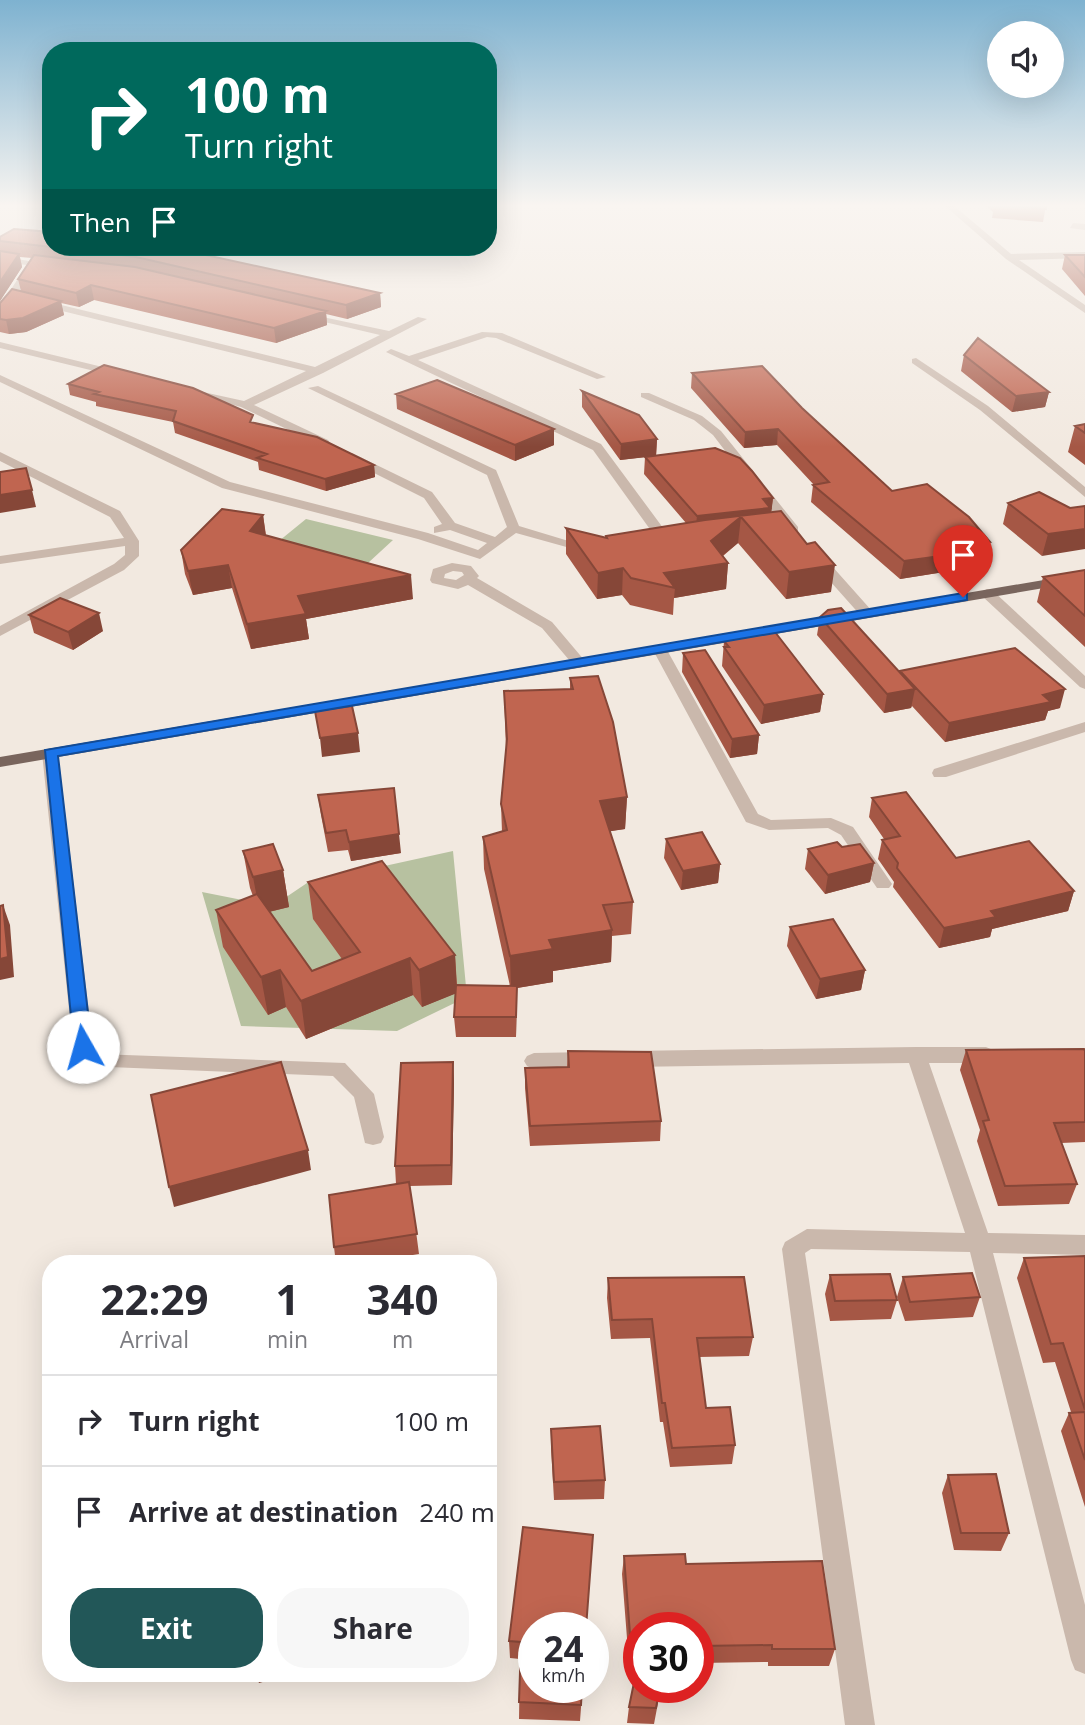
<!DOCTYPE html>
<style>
:root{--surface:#fff;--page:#f7f7f7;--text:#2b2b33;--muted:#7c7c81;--line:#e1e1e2;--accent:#225758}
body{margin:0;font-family:"Open Sans",sans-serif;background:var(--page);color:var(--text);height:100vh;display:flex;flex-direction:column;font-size:26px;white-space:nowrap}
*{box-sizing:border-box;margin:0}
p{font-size:23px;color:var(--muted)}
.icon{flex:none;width:38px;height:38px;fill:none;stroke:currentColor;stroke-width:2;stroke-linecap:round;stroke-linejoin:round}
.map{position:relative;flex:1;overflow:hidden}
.details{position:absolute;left:42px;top:1255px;width:455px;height:427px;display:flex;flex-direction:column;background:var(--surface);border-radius:28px;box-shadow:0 7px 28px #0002}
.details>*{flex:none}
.banner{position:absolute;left:42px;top:42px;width:455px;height:214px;border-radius:28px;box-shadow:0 7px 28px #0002;background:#00695c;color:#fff;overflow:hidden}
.buttons{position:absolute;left:987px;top:21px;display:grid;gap:14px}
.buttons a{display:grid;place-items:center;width:77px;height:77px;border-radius:50%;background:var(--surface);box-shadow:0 7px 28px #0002;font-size:35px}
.speed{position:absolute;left:518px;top:1612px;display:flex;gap:14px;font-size:35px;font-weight:700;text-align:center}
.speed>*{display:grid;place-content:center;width:91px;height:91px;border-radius:50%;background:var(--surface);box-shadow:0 7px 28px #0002;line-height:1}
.speed small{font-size:18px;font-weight:400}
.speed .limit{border:10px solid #d22;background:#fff;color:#111}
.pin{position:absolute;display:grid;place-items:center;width:60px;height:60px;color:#fff;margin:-72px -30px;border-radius:50% 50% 50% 0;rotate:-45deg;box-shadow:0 0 7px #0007}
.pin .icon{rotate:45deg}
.me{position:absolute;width:77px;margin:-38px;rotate:353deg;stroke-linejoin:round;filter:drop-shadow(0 0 5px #0008)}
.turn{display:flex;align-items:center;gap:24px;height:147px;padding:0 28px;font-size:32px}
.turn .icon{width:91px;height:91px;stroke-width:2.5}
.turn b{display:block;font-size:49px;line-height:60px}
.then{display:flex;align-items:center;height:66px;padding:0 28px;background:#0003;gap:14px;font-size:26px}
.eta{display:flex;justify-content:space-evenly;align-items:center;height:119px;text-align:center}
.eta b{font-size:42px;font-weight:700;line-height:49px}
.button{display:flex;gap:14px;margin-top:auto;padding:14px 28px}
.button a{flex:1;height:80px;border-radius:28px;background:var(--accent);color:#fff;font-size:28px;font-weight:700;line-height:80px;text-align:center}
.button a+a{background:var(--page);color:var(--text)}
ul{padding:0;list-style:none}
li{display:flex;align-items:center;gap:21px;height:91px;padding:0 28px;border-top:2px solid var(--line)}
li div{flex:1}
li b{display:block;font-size:26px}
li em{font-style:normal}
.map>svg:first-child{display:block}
.green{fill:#b7c1a0}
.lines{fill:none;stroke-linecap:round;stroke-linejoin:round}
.minor{fill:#cab8ac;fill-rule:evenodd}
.primary{fill:#79655d;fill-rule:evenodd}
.wall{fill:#a55745}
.shaded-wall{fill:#864738}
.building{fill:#c06550;stroke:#864738;stroke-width:2}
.route{fill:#1a73e8;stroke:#114b97;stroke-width:2}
</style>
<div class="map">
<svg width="1085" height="1725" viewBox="0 0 1085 1725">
<rect width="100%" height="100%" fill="#f2e9e0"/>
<path class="green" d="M306,519L393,540L368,563L279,541Z
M453,851L467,997L397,1031L241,1026L202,892L273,906L307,883Z"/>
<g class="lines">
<path class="minor" d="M944,205H953L1011,254L1085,252V258L1019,260L1085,305V313L1006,259Z
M1073,223L1085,224V230L1070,228Z
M0,256L57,266L52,269L35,267L4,316L0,317V306L27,265L0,262Z
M41,300L315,367L380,335L299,316V312L389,331L418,317L427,319L323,373L254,405L328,440L330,443L324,447L241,407L188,393L194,390L244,401L306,371L38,305L36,303Z
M482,332L502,333L606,377L597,379L496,338L487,337L418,360L601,444L672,540V546H662L593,450L386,352L391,349L409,356Z
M0,342L123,372L124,374L119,377L0,348Z
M916,358L988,406L1085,487V497L980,410L912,363V359Z
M0,375L230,482L428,533L478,550L487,543L450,530L434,533V527L442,524L424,498L348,460L346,457L352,453L432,492L455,523L495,537L507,527L487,475L308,388L318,386L496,470L519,526L595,549L588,553L516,533L480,559L418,539L222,488L0,382Z
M641,393H649L702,416L721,431L798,527V533H788L713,435L694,420L641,397Z
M0,452L120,511L139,541V556L124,570L0,636V626L114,564L125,555V546L0,564V556L124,538L110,517L0,461Z
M818,555L823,556L872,611V617H862L813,562V556Z
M452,563L471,566L479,576L477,578L552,622L585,661V667H575L542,628L468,585L458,589L432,583L430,580L433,569ZM453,571L462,572L464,575L456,580L444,578L445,574Z
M987,589L992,590L1085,676V689L1080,687L982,596L980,593Z
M660,646L667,650L758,814L771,820L831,818L853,827L892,884L889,888H877L841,835L828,828L769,830L746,822L653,650Z
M1085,722V732L946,777H934L932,773L934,769Z
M50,748L58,753L93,1046L98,1054L345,1063L374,1094L384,1137L381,1143L373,1145L365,1143L354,1097L333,1076L85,1066L73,1047L42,753Z
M916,1047H986L993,1050L996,1055L993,1060L986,1063H929L988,1233L1085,1235V1255L993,1253L1085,1605V1674L1075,1670L1071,1660L970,1252L811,1249L805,1253L875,1725H845L782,1249L785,1242L807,1229L965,1233L909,1063L629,1067L622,1064L619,1059L622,1054L629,1051Z
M590,1052L597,1055L600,1060L597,1065L590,1068L534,1069L527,1066L524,1061L527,1056L534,1053Z"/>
<path class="primary" d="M1085,573V581L0,767V757Z"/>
</g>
<path class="wall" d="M985,205H1046L1043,222L992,218L993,212Z
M0,237L51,247H181L182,250L380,293L381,307L347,319L326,314L327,325L276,343L94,300L79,307L61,303L64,315L26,332L9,334L0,332V303L21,291L18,279L32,258L20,257L22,267L0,301Z
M1065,255H1085V296L1062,269Z
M964,355L1049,392L1045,407L1012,412L961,371Z
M692,373L802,408L892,491L990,542L986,560L946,563L944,572L900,579L811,502L813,485H814L777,445L744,448L691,388Z
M68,384L254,423L374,465L375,477L326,491L259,470L258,462L175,433L173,422L96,406V402L70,395Z
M582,391L657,439L656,456L773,498L771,512L831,592L786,599L738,543L723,556L728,563L726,589L674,598L673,615L630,605L622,595L597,599L566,554V528L606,538V536L686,523L644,474L645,457L620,460L582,407Z
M396,394L554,429V445L515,461L397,409Z
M1085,424V465L1068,452L1075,426Z
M1008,503L1070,508L1042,556L1003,524Z
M263,515L266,535L413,599L306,619L309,639L251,649L232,588L193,595L185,574L181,550Z
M1085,570V647L1037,602L1043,577Z
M29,615L103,631L73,650L34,633Z
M820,617L900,672V671L1060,708L1048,711L1045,720L945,742L912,706L911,708L884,713L817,635Z
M724,641L823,694L820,712L761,724L722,666Z
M683,653L759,735L757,754L730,758L682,672Z
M570,678L627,797L625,829L610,831L633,902L631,934L612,936L611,962L553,971V982L517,988L516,1037H456L454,1017L456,993L422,1007L413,995L306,1039L286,1007L268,1015L223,947L216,910L253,896L250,888L243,851L283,870L289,907L269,912L312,971L342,959L313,919L308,882L455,955L457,985L510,986L484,869L483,837L502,832L501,804L506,749L504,691L570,690Z
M318,795L401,853L351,861L348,850L328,852L321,815Z
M872,798L956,858L1074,891L1068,911L992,929L990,937L939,948L893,887L894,882L878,859L882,840L884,839L869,817Z
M666,839L720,864L718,883L681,890L664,858Z
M808,849L874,863L870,882L825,894L805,869Z
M790,927L865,970L861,990L816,999L787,946Z
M966,1050L1085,1051V1142L1061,1143L1077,1184L1069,1204L998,1206L977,1141L980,1130L960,1070Z
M568,1051L661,1121L660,1141L530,1146L525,1088V1068L567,1067Z
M453,1062L454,1082L452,1185L410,1186L419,1254L357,1264H336L334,1247L396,1184L395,1166Z
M1085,1256V1507L1061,1431L1069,1413L1071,1412L1055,1362L1043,1363L1017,1278L1024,1258Z
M830,1275L897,1300L891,1319L830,1321L825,1294Z
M903,1277L980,1297L973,1317L905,1321L897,1297Z
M608,1278L753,1337L749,1356L699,1357L706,1408L735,1445L732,1464L670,1467L663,1422H660L650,1338L611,1339L607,1298Z
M551,1429L605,1480L604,1499L554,1500L551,1447Z
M948,1475L1009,1533L1001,1551L954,1550L942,1493Z
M624,1556L686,1564L835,1649L829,1666H768V1662L698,1663V1628H639V1687H661L654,1724L627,1723L629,1707L638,1663L629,1664L622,1574Z
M587,1628L580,1721L519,1719L520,1659L510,1658L509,1641Z"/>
<path class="shaded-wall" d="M19,254L22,267L0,301V282Z
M91,285L94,300L79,307L76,293Z
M380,293L381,307L347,319L346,305Z
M61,301L64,315L26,332L9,334L6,320Z
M326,311L327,325L276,343L274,328Z
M1049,392L1045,407L1012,412L1016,396Z
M554,429V445L515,461V445Z
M778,429L777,445L744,448L745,432Z
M657,439L656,456L620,460L621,444Z
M374,465L375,477L326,491L325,479Z
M32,490L36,507L0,513V495Z
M773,498L771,515L741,517L738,543L711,565L728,563L726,589L674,598L675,588L664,573L695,534L697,516Z
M263,515L266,538L250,531Z
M1085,529V549L1042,556L1048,534Z
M948,555L944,572L900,579L904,561Z
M228,565L232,588L193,595L188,571Z
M835,565L831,592L786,599L789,572Z
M623,568L622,595L597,599L598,573Z
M411,575L413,599L306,619L309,639L251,649L247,624L298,596Z
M99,613L103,631L73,650L68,632Z
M915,689L911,708L884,713L887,694Z
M1065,689L1060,708L1048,711L1045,720L945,742L949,723Z
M823,694L820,712L761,724L764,705Z
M358,733L360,752L322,757L320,738Z
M759,735L757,754L730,758L732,739Z
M627,797L625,829L599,833L600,801Z
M399,834L401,853L351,861L349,842Z
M874,863L870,882L825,894L828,875Z
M720,864L718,883L681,890L683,871Z
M283,870L289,907L260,914L253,877Z
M1074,891L1068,911L992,929L990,937L939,948L944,928L991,911Z
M3,905L10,925L14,977L0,980V959Z
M612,930L611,962L553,971V982L517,988L516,1037V1017L511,989L510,956L549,940Z
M455,955L457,993L422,1007L419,970Z
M410,958L413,995L306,1039L301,1001Z
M280,970L286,1007L268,1015L261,977Z
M865,970L861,990L816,999L820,979Z
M453,1062L454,1082L452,1185L451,1165Z
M308,1150L311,1170L174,1207L169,1187Z
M255,1673H295L259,1683Z"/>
<path class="building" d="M1001,205H1046V209Z
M14,229L51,232V247H169L380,293L346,305L136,257L0,241V237Z
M0,251L19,254L0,282Z
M34,255L135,267L326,311L274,328L91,285L76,293L18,279Z
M1065,255H1085V277Z
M12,289L61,301L23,318L6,320L0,319V303Z
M978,338L1049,392L1016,396L964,355Z
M104,365L193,388L253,415L250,422L317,437L374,465L325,479L257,458L267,454L173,421L176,411L94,394L99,392L68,384Z
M762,366L802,408L892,491L927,484L969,517L990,542L939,546L948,555L904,561L813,485L829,482L778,429L745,432L692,373Z
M437,380L554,429L515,445L396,394Z
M582,391L639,415L657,439L621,444Z
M1085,424V433L1075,426Z
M715,448L740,458L752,471L773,498L763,499L770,508L697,516L645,457Z
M26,468L32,490L0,495V472Z
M1039,492L1070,508L1085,506V529L1048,534L1008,503Z
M222,509L263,515L250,531L411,575L298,596L306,614L247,624L228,565L188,571L181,550Z
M781,511L807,544L815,542L835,565L789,572L741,517L711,541L728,563L664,573L675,588L631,578L623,568L598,573L566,528L607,538L606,536L705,520Z
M1085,570V616L1043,577Z
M60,598L99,613L68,632L29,615Z
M841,608L915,689L887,694L820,617L828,610Z
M775,632L823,694L764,705L724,647H729L724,641Z
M1015,648L1065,689L1043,695L1051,702L949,723L900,671Z
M705,650L759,735L732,739L683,653Z
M598,676L613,722L627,797L600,801L633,902L603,905L612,930L549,940L553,949L510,956L483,837L507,830L501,804L507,739L504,691L573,689L570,678Z
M352,706L358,733L320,738L315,711Z
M394,788L399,834L349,842L346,830L326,833L318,795Z
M906,792L956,858L1029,841L1074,891L991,911L996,917L944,928L897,868L898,863L882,840L900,836L872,798Z
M702,832L720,864L683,871L666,839Z
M837,842L842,847L860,844L874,863L828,875L808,849Z
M273,844L283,870L253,877L243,851Z
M382,861L455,955L419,970L410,958L301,1001L280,970L261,977L216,910L257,894L312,971L360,952L308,882Z
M3,905L8,957L0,959V906Z
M833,919L865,970L820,979L790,927Z
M456,985L517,986L516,1017H454Z
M1084,1049L1085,1051V1122L1054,1123L1077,1184L1005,1186L983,1121L989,1120L966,1050Z
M568,1051L651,1052L661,1121L530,1126L525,1068L569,1067Z
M281,1062L308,1150L169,1187L151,1095Z
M453,1062L451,1165L395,1166L401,1063Z
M409,1182L417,1234L334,1247L329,1195Z
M1085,1256V1410L1063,1343L1051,1344L1024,1258Z
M972,1273L980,1297L910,1302L903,1277Z
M890,1274L897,1300L835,1301L830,1275Z
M744,1277L753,1337L697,1338L706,1408L730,1407L735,1445L672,1448L665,1403H662L652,1319L612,1320L608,1278Z
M1085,1412V1460L1069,1413Z
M600,1426L605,1480L554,1482L551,1429Z
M996,1474L1009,1533H961L948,1475Z
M523,1527L593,1535L586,1628H534V1687H582L581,1705L519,1702L521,1642L509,1641Z
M685,1554L686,1564L822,1561L835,1649H772V1645L698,1646V1628H639V1647H631L624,1556Z
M639,1658V1687H660L656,1708L629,1707Z"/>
<linearGradient id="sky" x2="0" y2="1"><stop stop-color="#7eb2d0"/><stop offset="0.46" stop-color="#f9f5f1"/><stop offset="1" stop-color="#f9f5f1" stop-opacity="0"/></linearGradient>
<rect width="1085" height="447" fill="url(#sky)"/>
<path class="route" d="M963,593L967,594V600L58,756L92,1047L83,1054L74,1047L45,750Z"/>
</svg>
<div class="buttons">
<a><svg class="icon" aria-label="sound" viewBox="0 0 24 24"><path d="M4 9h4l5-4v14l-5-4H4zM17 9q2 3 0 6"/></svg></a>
</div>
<div class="speed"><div>24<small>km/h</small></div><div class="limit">30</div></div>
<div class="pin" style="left:963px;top:597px;background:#d93025"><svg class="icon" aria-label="arrive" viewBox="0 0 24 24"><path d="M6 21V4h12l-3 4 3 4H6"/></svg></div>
<svg class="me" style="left:83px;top:1047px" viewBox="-20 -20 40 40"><circle r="19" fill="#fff"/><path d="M0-13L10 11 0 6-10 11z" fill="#1a73e8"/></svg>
<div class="banner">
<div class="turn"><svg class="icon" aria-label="right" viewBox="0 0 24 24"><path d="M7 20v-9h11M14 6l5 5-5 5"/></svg><div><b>100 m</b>Turn right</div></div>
<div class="then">Then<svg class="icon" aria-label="arrive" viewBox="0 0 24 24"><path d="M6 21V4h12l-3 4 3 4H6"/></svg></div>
</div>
<section class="details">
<div class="eta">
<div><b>22:29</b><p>Arrival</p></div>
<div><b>1</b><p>min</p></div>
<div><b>340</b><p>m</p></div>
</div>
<ul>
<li><svg class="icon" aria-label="right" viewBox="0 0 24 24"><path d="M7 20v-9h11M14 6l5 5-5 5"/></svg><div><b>Turn right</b></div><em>100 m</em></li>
<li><svg class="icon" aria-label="arrive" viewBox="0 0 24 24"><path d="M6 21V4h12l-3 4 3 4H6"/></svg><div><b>Arrive at destination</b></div><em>240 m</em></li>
</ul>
<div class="button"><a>Exit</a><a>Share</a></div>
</section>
</div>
